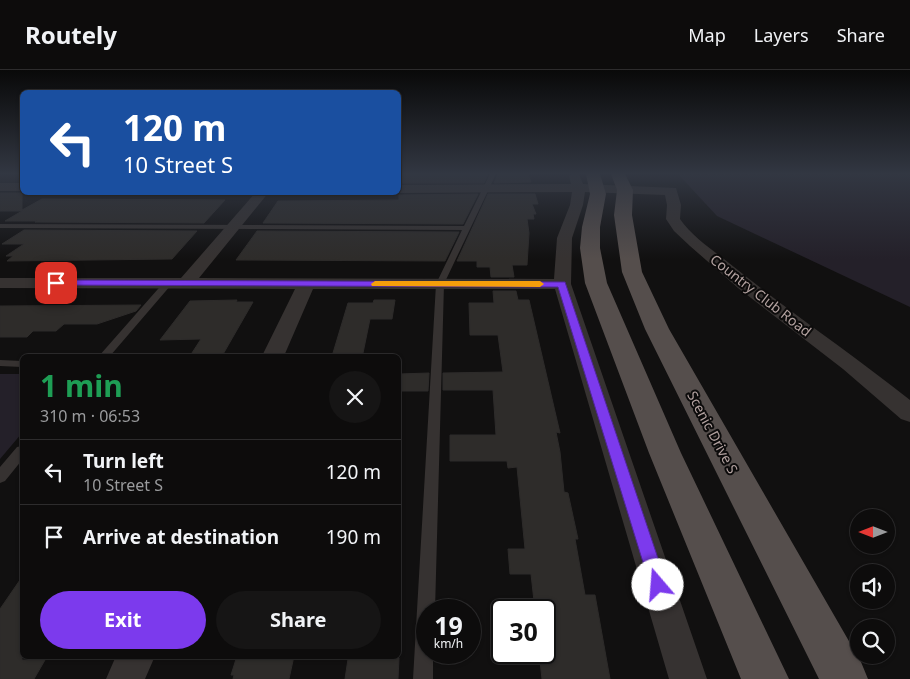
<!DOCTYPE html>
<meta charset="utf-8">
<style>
:root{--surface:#0d0c0c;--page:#161515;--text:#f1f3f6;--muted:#9a9b9d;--line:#2d2c2d;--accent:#7c3aed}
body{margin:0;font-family:"Noto Sans",sans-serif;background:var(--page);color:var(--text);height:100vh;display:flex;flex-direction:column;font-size:19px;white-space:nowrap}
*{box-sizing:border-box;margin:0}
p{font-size:16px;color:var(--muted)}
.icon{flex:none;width:28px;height:28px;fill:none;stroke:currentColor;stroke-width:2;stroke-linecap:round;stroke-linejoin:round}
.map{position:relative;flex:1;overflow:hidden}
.panel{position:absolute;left:20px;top:284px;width:381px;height:305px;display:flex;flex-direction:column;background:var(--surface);border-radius:8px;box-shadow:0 1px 4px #0004,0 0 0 1px var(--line)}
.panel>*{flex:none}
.hud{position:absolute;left:20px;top:20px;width:381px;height:105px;border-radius:8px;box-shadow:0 1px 4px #0004,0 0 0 1px var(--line);background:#1a4fa0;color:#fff;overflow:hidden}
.needle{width:32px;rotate:270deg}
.fabs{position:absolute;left:850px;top:439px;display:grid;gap:10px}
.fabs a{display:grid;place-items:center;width:45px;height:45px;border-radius:50%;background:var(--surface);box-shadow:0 1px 4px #0004,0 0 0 1px var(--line);font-size:25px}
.speed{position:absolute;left:416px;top:529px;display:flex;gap:10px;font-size:25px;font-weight:700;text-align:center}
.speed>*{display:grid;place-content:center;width:65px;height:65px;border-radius:50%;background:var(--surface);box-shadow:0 1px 4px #0004,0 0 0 1px var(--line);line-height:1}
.speed small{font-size:12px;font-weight:400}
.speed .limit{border:2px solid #111;border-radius:8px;background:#fff;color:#111}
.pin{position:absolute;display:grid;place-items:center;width:42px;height:42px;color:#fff;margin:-21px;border-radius:10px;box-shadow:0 2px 8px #0006}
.me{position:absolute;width:55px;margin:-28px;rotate:342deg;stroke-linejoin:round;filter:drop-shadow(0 0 4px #0008)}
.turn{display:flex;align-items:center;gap:18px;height:105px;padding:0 20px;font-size:22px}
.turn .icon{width:65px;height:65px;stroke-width:2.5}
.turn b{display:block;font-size:35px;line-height:42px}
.round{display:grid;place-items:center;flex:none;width:52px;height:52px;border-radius:26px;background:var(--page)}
.summary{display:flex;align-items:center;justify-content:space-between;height:85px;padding:0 20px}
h1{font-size:30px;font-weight:700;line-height:38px;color:#1e9e55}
.cta{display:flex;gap:10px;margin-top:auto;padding:10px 20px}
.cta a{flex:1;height:58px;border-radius:30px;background:var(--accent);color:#fff;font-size:20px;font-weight:700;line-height:58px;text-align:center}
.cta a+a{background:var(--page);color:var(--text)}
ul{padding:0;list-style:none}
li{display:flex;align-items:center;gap:15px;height:65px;padding:0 20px;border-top:1px solid var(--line)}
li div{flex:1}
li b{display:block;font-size:19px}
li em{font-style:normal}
header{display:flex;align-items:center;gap:30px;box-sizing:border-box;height:70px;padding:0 25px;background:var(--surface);border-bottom:1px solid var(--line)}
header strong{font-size:24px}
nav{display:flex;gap:28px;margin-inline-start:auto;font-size:18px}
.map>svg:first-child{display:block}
.green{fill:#242029}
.building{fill:#2e2c2a;stroke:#2d2b2a}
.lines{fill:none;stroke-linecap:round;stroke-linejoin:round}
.service{fill:#363231;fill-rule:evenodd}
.minor{fill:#363231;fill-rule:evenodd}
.primary{fill:#554e4c;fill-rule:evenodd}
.route{fill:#7c3aed;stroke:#51269a}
.slow{fill:#f59e0b}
.labels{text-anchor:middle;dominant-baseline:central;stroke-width:4;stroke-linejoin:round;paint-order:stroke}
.street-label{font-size:14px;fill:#b3a2a0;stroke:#0c0b0b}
</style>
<header>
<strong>Routely</strong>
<nav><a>Map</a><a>Layers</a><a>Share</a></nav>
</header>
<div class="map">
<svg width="910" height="609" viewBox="0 0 910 609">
<rect width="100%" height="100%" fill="#111010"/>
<path class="green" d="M678,104H910V237L717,146Z
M0,304H22V363L0,389Z"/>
<path class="building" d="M399,104H488L484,113H399Z
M498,104H528L531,112L494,113Z
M0,123H22V140L42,129L225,130L204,153L35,152L37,151H5L22,141H0Z
M478,124L463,154L263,153L278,131L399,130V125Z
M488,124H535L538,134H532L536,144H533L534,149H527L529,163L527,195H512L514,207H491L490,197H477V191H457Z
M24,160L197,161L172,189L7,191L13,186H6L24,174H2Z
M257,161L459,162L445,191L236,190Z
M493,221H516L518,230H529L560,363L556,362L560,382L564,422L568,423L578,469H575L585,525H595L610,609H542L539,582H545V540H535L531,504H510L508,479H525L517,397L508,398L507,391H450V365H496L493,320H443V303L503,302L498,265H470L469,233H494Z
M237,230L236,232H253L222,286H190L201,269L160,270L190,231Z
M374,230H395L392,249H370L363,283H333L348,233H373Z
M141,235L136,241L97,254H64L56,261H33L27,267H0V236Z
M429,303L428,321H399V304Z
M22,507V590H45L34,609H0V539Z
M237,586H294L289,609H233L234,605H231Z
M399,588L398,609H345L348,589Z"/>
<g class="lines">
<path class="service" d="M490,104H496L444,214L435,540H428V582H433V609H413L436,214L462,160L0,158V154L464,156Z
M168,210L171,211V215L110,286H99L165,211Z
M0,290L22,291V297L0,296Z
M22,376V390L5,411L0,413V397L17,377Z"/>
<path class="minor" d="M571,104H579L583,114L676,118L681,135L680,149C693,168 716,182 734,197C791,243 852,284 910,330V352L901,349L843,299L738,218L690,176L674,161L666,149L667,135L665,125L585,122L583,135L572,168L571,214L707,609H669L555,219H313L284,286H262L295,219L0,218V208H181L256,122H269L199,208L554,209L557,168L570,135L572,122L399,123V115L571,114L569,106Z
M0,113H22V121H0Z
M116,586H155L145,609H106Z"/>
<path class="primary" d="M586,104H600L606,124L600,157V178L607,213L681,383L789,609H741L649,383L585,213L580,178L582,157L590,124Z
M611,104H625L633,120L632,145L642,202L669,259L861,592L868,609H819L645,259L622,202L614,145L617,120Z"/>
</g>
<linearGradient id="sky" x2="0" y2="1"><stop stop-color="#090909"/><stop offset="0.55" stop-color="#323742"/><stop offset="1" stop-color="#323742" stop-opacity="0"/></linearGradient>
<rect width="910" height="189" fill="url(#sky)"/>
<path class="route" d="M56,210L565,212L667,515L664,521L658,524L652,521L650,515L558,217L53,215V211Z"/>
<path class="slow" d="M375,211H540L544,214L540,217L372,216L371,214Z"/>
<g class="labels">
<g class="street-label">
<text transform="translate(761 225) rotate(38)">Country Club Road</text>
<text transform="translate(713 362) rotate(62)">Scenic Drive S</text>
</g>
</g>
</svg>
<div class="fabs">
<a><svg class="needle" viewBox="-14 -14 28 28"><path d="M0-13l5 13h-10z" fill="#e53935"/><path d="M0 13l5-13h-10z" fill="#9a9b9d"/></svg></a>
<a><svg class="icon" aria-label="sound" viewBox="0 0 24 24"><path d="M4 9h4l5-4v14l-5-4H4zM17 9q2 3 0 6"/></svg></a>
<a><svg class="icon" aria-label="search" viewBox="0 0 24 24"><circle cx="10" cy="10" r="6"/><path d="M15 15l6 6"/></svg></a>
</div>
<div class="speed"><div>19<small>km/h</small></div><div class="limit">30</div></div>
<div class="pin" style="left:56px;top:213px;background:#d93025"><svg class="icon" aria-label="arrive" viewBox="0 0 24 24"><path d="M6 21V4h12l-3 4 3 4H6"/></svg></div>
<svg class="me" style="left:658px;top:515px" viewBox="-20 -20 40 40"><circle r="19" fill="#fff"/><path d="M0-13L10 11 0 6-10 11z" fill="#7c3aed"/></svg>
<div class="hud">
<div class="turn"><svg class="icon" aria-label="left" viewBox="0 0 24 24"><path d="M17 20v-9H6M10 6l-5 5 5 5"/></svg><div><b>120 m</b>10 Street S</div></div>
</div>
<section class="panel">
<div class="summary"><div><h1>1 min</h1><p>310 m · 06:53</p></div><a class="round"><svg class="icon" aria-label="close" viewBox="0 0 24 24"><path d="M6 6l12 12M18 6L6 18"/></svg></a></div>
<ul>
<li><svg class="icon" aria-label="left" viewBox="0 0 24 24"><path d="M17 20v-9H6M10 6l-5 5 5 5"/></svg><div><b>Turn left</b><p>10 Street S</p></div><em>120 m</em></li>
<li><svg class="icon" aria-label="arrive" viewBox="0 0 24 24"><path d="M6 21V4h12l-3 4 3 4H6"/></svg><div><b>Arrive at destination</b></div><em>190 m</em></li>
</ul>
<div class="cta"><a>Exit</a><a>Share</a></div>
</section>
</div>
